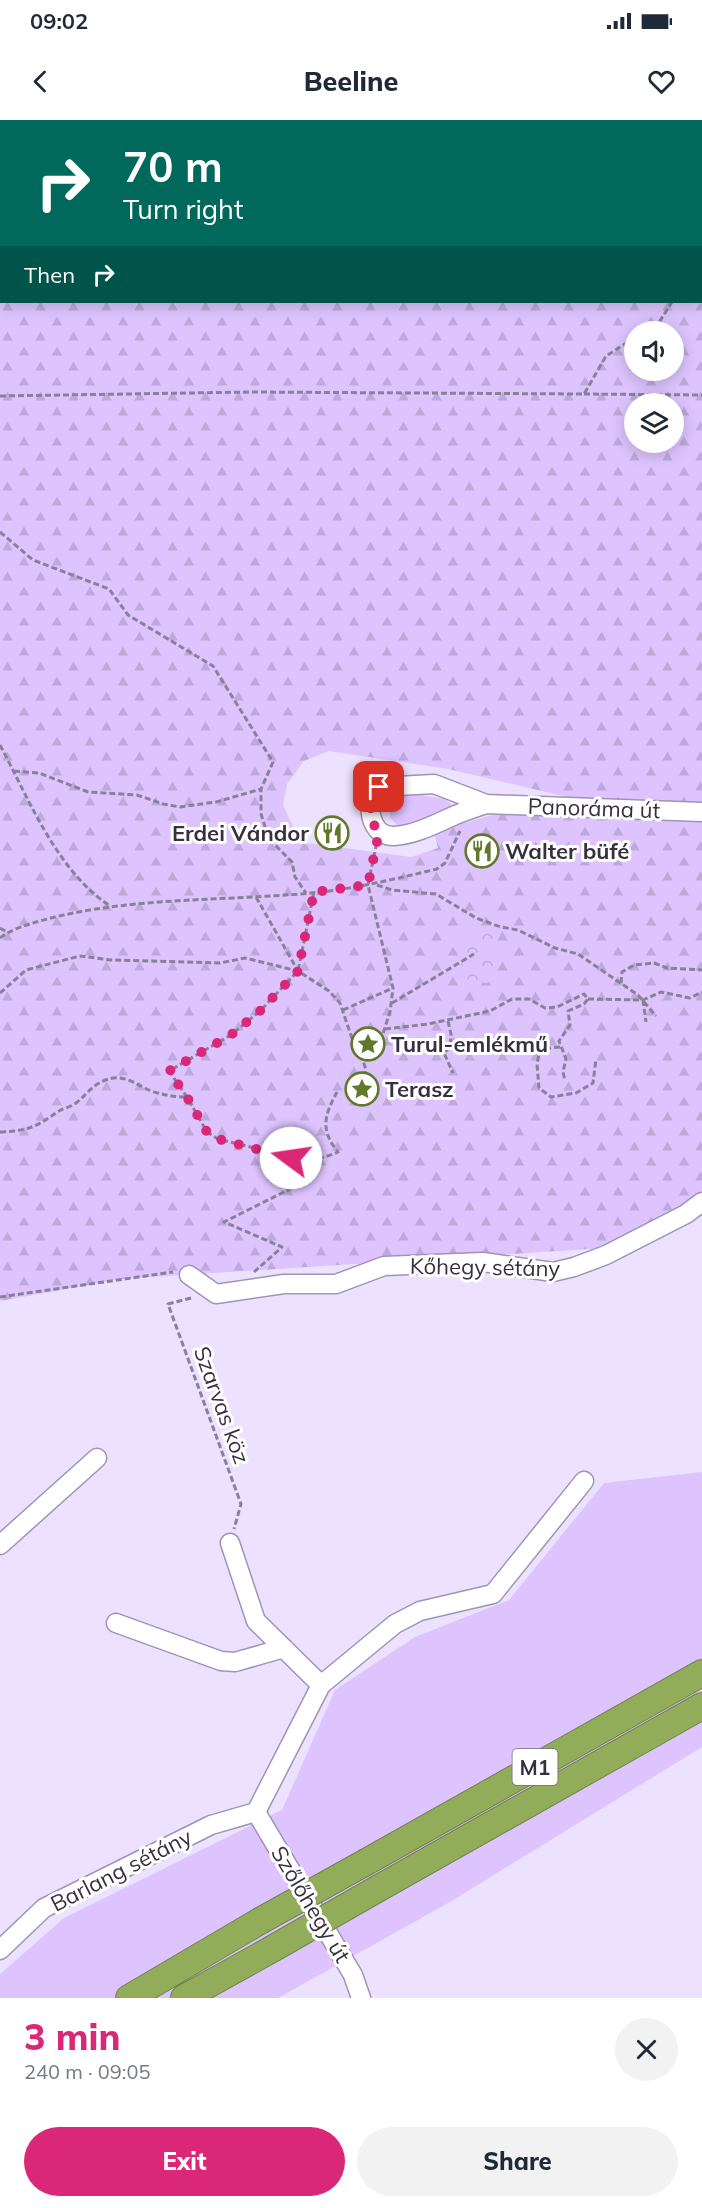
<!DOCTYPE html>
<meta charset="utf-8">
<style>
:root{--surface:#fff;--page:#f2f2f3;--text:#1f2937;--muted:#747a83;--accent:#db2777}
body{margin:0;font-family:Mulish,sans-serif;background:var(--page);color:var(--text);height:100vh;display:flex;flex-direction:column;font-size:22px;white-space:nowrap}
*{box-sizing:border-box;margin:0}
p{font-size:20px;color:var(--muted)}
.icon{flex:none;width:33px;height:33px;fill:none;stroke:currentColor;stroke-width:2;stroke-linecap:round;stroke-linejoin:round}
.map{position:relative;height:1878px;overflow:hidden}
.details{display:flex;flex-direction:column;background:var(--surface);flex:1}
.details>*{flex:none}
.hud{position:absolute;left:0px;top:0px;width:702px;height:183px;box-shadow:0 3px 15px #0003;background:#00695c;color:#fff;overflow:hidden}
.buttons{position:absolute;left:624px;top:201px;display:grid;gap:12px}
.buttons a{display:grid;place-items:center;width:60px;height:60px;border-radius:50%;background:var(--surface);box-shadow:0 3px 15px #0003;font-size:30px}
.pin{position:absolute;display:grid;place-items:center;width:51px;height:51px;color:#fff;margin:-26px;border-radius:12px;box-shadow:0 3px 9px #0006}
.me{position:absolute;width:66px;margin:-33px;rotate:284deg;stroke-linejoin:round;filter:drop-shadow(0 0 4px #0008)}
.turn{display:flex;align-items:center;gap:21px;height:126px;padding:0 24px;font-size:27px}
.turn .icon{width:78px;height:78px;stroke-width:2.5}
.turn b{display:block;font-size:42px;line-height:51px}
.then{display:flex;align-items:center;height:57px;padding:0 24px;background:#0003;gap:12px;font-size:22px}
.round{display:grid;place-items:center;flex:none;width:63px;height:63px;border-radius:32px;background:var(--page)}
.head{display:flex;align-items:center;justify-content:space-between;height:102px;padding:0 24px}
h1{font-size:36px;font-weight:800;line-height:45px;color:var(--accent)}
.button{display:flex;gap:12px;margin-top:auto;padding:12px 24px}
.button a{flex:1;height:69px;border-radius:36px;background:var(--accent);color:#fff;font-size:24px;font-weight:800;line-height:69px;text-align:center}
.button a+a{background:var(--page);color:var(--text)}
.status{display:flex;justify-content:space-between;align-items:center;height:42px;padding:0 30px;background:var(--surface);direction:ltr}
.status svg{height:16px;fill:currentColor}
header{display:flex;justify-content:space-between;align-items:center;height:78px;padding:0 24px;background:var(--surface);font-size:27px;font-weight:800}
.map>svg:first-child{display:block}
.grass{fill:#ddc4fe}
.forest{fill:url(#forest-firs);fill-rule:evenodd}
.park{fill:url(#park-crowns)}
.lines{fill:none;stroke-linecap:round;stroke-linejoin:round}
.minor-casing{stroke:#a193b5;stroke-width:21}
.highway-casing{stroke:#728250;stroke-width:28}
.path{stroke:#898196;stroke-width:3;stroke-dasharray:6 3;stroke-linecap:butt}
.minor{stroke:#fff;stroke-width:18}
.highway{stroke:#92ad59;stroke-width:26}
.highway-bridge-casing{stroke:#728250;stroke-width:28;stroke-linecap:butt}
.highway-bridge{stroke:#92ad59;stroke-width:26}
.route{stroke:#db2777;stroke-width:10;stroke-dasharray:0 18}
.labels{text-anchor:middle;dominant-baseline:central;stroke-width:6;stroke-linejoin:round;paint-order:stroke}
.shield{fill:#fff;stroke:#736f79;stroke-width:1.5}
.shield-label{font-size:21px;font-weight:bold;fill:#37313f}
.street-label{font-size:22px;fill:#37313f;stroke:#fff}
.poi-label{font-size:22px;font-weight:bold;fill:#37313f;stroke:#fff;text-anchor:start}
</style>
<div class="status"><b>09:02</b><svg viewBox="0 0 49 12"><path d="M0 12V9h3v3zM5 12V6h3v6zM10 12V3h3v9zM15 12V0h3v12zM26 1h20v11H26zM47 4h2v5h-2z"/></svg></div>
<header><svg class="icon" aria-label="back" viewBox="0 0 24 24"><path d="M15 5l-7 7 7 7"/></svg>Beeline<svg class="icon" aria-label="heart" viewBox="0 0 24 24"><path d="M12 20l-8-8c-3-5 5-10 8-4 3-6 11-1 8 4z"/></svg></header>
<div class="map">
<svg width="702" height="1878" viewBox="0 0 702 1878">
<defs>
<pattern id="forest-firs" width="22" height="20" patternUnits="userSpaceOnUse" patternTransform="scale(1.5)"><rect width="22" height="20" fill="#ddc4fe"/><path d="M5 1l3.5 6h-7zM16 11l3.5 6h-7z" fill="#bea9db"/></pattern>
<pattern id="park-crowns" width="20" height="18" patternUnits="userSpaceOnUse" patternTransform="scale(1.5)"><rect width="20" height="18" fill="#ddc4fe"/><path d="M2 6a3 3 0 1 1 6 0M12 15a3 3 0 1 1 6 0" fill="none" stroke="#bea9db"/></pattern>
</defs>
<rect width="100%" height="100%" fill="#ece1fe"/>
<path class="grass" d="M416,674L444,679L450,683L451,686L448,691L403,707L397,705L390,698C389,680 400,675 416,674Z
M702,1352V1627L450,1782L278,1878H0V1854L64,1798L282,1690L335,1570L415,1517L509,1480L604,1363Z"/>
<path class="forest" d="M0,0H702V1074L621,1127L120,1159L0,1181ZM2,2H700V182H2ZM634,212H674V250H634ZM634,284H674V322H634ZM329,631L448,649L567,677L565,696L499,693L434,712L438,728L411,737L300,722L283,685L287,664L304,641Z"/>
<path class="park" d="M488,806L494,809L498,849L494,860L487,863L468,860C458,846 455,818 473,808C477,806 484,806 488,806Z"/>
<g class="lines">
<g class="minor-casing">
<path id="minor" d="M486,684C474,688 462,692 451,697C433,705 414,715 394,716C369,717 364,681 379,667L434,664L486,684L702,692
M189,1155L216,1174L284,1164H336L384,1146L483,1142L553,1152L574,1147L606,1135L686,1094L702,1082
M230,1423L256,1501L321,1565L256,1692
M0,1425L97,1338
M116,1503L221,1541L235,1542L284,1528
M321,1565L395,1504L420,1491L493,1474L584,1361
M256,1692L353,1855L361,1878
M0,1830L44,1788L211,1705L256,1692"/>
</g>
<g class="highway-casing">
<path id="highway" d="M368,1741L702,1553
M379,1768L702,1586
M129,1878L260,1801
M184,1878L272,1829"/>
</g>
<path class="path" d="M186,2L188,0
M0,118L2,117
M700,156L702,154
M645,212L658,204L672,182
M584,274L702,275
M0,276L251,272L584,274L606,236L634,218
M0,412L33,440L109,469L128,495L213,546L273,642L261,669V694L267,713L275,725L292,742L295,757L306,773
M0,625C29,679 56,750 110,786
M14,651L39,653L88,672L137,675L163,684L180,687L216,682L261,669
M377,765L392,770L436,774L476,798L501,807L518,810L555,828L578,834L638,875L656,896
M256,777L298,851
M0,808L7,812
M0,818C15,807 33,803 51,798C135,777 225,781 311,773C354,769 395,759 437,749L445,743L460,711
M621,863L622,852L634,845L654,843L667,848L702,850
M0,873L26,850L80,836L111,840L220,843L245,838L298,851L329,871L340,883L357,933L376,935L390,892L393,868L368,765L376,726
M588,879L643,880L661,872L690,878L702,872
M643,880L646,902
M392,883L474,834
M343,890L393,868
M448,901L451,914L450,927L444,933L453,953
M385,909L428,904L490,891L512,879H529L545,888L557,887L584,874L588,879L584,884L568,891L570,905L559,921L566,939L563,952L565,961
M560,927L540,929L537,944L539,968L551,977L576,973L593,963L596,939
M361,934L366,950L362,969
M0,1012C28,1011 36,1007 59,991C64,988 71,987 76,983C89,973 93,962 113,958C127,956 139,966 151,971C164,975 174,977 187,977
M291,1037C309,1041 322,1039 338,1032C320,1010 324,996 337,972
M254,1152L282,1127L224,1102L300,1064L291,1037L218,1019L207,1012L187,977L169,951L231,915L260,891L298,851L314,772
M0,1177L173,1152
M191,1178L168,1184L241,1384L234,1409"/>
<use href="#minor" class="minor"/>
<use href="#highway" class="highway"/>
<g class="highway-bridge-casing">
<path id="highway-bridge" d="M260,1801L368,1741
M272,1829L379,1768"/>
</g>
<use href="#highway-bridge" class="highway-bridge"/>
</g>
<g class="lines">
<path class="route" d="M291,1038L218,1019L207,1012L187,977L169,951L231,915L260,891L298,851L314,772L368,765L379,712C368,701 368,678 379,667"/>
</g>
<defs>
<g id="restaurant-ring" transform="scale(1.725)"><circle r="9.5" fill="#fff" stroke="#61782a" stroke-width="1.5"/><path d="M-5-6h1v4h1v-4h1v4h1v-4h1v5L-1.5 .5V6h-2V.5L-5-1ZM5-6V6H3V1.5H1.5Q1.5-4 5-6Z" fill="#61782a"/></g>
<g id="sight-ring" transform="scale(1.725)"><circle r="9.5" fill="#fff" stroke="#61782a" stroke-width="1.5"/><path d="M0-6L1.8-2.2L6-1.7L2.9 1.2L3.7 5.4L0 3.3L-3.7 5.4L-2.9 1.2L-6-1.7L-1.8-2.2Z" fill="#61782a"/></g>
</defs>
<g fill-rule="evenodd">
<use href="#restaurant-ring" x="332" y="713"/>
<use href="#restaurant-ring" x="482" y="731"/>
<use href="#sight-ring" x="368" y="924"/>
<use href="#sight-ring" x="362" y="969"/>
</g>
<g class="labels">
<rect class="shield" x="512.5" y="1629" width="45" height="36" rx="4.5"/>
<g class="shield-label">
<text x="535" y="1647">M1</text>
</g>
<g class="street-label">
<text transform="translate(594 688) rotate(2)">Panoráma út</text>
<text transform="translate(485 1147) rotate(1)">Kőhegy sétány</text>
<text transform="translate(222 1285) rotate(70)">Szarvas köz</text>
<text transform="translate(121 1750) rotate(-27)">Barlang sétány</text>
<text transform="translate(311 1784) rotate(59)">Szőlőhegy út</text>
</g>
<g class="poi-label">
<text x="309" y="713" text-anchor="end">Erdei Vándor</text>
<text x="505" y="731">Walter büfé</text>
<text x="391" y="924">Turul-emlékmű</text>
<text x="385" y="969">Terasz</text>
</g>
</g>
</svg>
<div class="buttons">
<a><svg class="icon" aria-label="sound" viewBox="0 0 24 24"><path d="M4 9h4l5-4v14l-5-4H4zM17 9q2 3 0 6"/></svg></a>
<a><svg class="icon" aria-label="layers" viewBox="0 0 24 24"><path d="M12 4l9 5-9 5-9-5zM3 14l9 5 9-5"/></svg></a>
</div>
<div class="pin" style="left:379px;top:667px;background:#d93025"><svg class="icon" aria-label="arrive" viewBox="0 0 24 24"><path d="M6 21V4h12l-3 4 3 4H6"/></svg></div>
<svg class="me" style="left:291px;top:1038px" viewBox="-20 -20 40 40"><circle r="19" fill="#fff"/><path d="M0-13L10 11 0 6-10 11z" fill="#db2777"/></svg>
<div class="hud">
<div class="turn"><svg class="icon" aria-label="right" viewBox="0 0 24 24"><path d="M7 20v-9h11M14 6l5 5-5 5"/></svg><div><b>70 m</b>Turn right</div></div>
<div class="then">Then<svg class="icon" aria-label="right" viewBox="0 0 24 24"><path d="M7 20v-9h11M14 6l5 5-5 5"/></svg></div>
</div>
</div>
<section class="details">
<div class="head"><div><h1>3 min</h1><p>240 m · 09:05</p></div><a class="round"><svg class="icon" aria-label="close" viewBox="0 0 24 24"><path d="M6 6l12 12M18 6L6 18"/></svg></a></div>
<div class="button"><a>Exit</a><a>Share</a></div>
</section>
